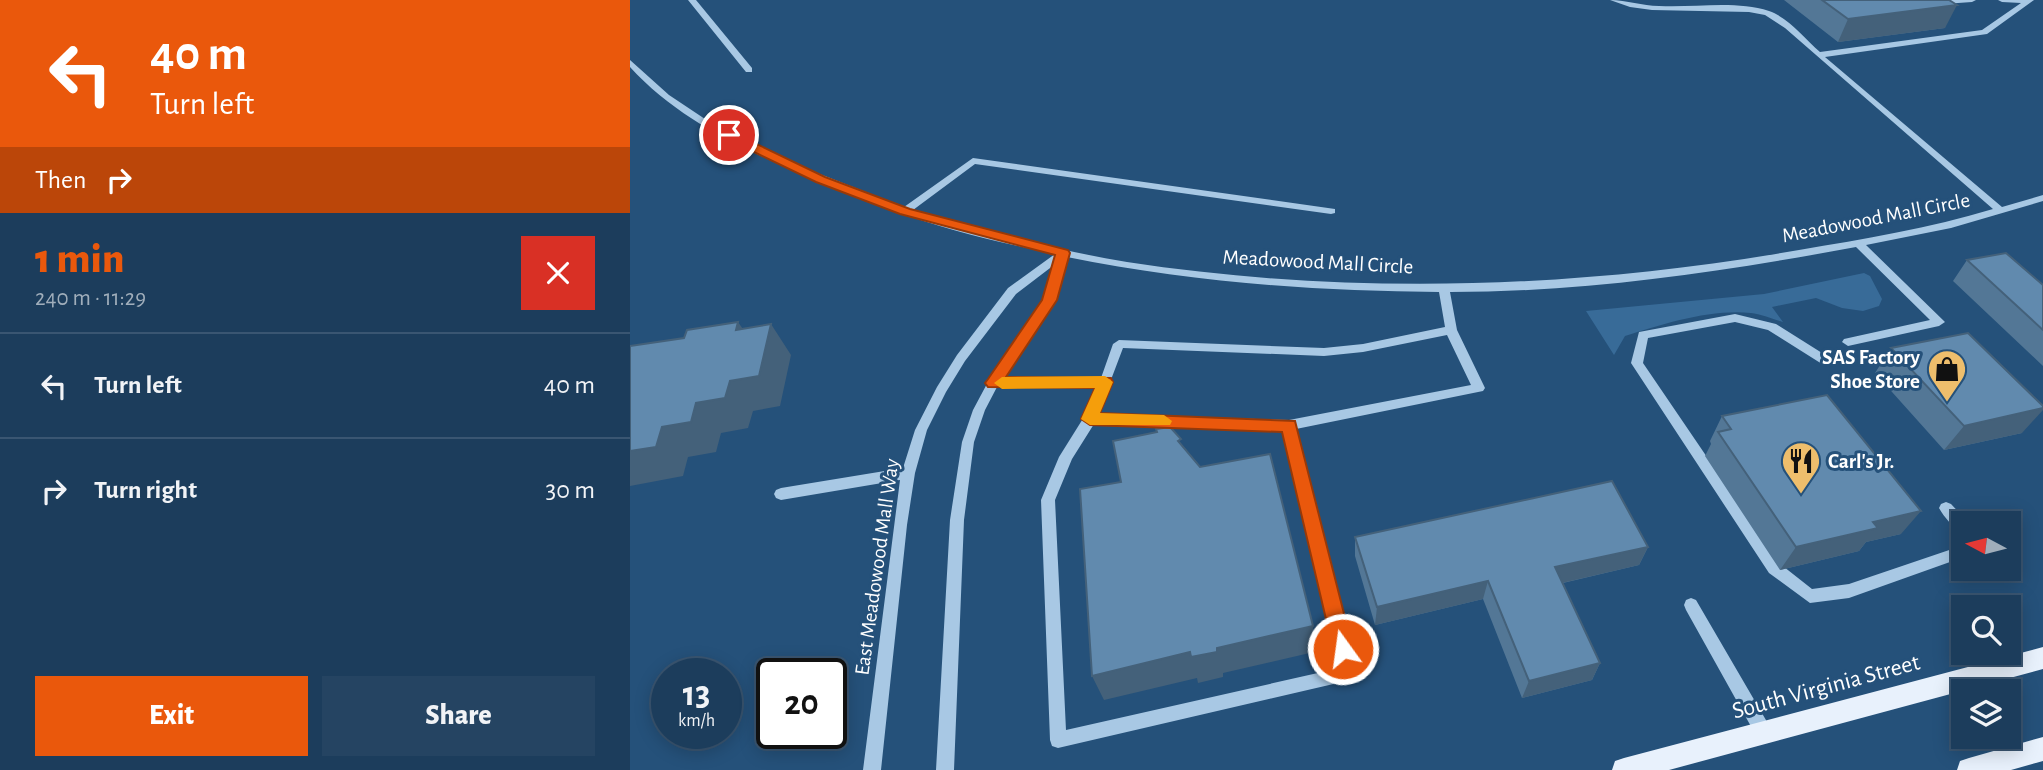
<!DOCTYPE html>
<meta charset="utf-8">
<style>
:root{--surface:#1c3d5c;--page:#254462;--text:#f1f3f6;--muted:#a0aebb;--line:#3a5672;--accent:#ea580c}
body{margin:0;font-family:"Alegreya Sans",sans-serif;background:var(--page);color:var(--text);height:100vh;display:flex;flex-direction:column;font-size:26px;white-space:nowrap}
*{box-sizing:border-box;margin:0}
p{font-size:23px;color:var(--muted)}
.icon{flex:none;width:38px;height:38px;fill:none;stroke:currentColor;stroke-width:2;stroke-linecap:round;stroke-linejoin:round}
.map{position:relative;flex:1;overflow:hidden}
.sheet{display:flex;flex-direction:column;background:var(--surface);width:630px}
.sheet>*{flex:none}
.banner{background:#ea580c;color:#fff;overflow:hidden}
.needle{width:46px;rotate:277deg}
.fabs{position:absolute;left:1321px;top:511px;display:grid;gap:14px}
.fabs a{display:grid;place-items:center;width:70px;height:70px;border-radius:0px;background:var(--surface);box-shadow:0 4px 18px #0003,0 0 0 2px var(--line);font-size:35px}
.speed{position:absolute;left:21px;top:658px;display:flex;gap:14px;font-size:35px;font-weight:700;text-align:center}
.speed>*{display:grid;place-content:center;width:91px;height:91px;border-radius:50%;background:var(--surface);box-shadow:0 4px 18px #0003,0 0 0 2px var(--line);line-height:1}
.speed small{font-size:18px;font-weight:400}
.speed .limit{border:4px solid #111;border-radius:10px;background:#fff;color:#111}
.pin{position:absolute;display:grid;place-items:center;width:60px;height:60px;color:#fff;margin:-30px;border:4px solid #fff;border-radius:50%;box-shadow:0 2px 7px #0007}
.me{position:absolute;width:77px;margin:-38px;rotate:346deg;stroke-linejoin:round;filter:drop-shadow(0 0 5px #0008)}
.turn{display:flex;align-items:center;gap:24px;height:147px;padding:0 35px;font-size:32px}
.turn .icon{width:91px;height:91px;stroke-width:2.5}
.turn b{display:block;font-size:49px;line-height:60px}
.then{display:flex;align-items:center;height:66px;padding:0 35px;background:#0003;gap:14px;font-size:26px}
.round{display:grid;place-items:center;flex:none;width:74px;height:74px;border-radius:0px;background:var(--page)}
.headline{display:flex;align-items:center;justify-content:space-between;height:119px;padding:0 35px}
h1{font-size:42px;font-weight:800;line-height:52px;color:var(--accent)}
.cta{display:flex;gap:14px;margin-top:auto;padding:14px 35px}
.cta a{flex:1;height:80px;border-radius:0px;background:var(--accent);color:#fff;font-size:28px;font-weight:800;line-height:80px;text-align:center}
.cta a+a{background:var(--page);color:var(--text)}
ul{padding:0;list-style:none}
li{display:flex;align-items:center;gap:21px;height:105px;padding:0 35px;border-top:2px solid var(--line)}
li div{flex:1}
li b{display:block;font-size:26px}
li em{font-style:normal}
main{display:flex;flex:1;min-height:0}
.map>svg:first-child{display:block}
.green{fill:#386b98}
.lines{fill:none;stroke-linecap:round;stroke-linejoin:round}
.minor{fill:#a8c8e4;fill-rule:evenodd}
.major{fill:#e8f1fc;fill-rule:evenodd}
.wall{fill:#537796}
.shaded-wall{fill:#44617a}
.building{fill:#618aae;stroke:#44617a;stroke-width:2}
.route{fill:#ea580c;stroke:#983908;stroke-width:2}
.slow{fill:#f59e0b}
.labels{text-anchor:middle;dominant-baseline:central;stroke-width:6;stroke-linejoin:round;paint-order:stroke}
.street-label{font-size:21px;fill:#fff;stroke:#25517a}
.poi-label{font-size:21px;font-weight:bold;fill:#fff;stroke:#25517a;text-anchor:end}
.near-street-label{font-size:24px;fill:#fff;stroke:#25517a}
</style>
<main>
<section class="sheet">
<div class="banner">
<div class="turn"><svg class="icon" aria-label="left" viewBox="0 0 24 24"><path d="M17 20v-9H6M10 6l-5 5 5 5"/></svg><div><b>40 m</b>Turn left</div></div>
<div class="then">Then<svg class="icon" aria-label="right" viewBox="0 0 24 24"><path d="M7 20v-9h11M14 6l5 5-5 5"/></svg></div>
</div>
<div class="headline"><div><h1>1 min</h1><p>240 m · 11:29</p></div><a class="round" style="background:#d93025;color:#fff"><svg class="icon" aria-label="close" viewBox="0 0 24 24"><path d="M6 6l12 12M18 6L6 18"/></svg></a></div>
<ul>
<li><svg class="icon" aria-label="left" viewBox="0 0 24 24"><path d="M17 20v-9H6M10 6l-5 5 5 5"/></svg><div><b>Turn left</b></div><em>40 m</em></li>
<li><svg class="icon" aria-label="right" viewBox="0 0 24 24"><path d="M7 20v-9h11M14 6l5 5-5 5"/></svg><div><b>Turn right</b></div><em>30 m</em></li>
</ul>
<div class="cta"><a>Exit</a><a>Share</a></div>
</section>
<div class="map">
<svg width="1413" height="770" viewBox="0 0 1413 770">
<rect width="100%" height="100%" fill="#25517a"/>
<path class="green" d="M1234,273L1240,276L1252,299L1249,306L1233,311L1212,308L1186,298L1142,307L1153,322C1143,319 1131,314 1121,313C1079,309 1034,324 995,336L984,355L956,311L1134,294Z"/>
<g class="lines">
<path class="minor" d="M58,0H66L122,68V72H116Z
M980,0C997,0 1012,6 1029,6C1064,8 1105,0 1139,11C1159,18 1175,39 1190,52L1352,30L1391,3L1372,2L1368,0H1404L1357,34L1195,57L1372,207L1413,195V201L1321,228L1236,245L1315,322L1309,326L1218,346L1212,342L1214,339L1300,320L1226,247C1092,272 957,292 820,292L827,330L855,388L853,391L666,429L727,674L725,679L428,748L422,746L420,740L411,500L429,457L454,417L467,387H367L355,410L344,442L334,520L324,770H306L320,520L332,442L343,410L359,380L415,299L424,265L386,294L335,361L316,392L297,430L285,473L277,525L251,770H233L270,480L151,500L146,498L144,494L146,490L151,488L273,468L285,430L307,387L327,355L378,288L425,254C372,243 315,230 265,211C242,202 219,192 196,183C125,155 52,124 0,67V60L39,95L81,123L172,167L274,207L343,158L705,209V213L701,214L345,164L283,210C353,230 424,250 497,262C720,296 947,289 1169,250C1234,239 1300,228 1363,209L1155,28L1135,15L1119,12L1022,10L1000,7ZM437,257C560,282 684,291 809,292L815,327L733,344L694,348L489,340L483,344L471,378H373L426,300ZM817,335L841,385L659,420L468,414L493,348L694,356L733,352ZM464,424L654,430L710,668L436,730L425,500L442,459Z
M1306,0H1346L1342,2L1314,4Z
M1105,314L1146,324L1200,358L1202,361L1200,364H1192L1138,330L1105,322L1018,338L1013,363L1149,563L1182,589L1219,584L1334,545V557L1219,598L1180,603L1139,573L1001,363L1009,332Z
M1316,502L1321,504L1339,523H1334V533C1324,529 1314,517 1309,508L1311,504Z
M1061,598L1066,600L1140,727L1142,733L1140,739L1134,741L1128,739L1056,610L1054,605L1056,600Z"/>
<path class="major" d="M1413,647V669L1039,770H982L985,761L994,758Z
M1413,737V761L1381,770H1327L1330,761L1339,758Z"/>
</g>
<path class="wall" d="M1154,0H1319L1315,28L1208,42Z
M1337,260L1413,285V366L1323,281Z
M1261,348L1392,433L1314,450L1245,373Z
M1092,416L1271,534L1236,542L1229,551L1150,570L1075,456L1081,444L1080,441Z
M725,537L1018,547L1009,565L933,583L970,663L962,680L892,698L853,599L745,625L725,556Z"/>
<path class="shaded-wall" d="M1327,5L1315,28L1208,42L1218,19Z
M108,322L129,352L106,330Z
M141,324L161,355L150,406L123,411L118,428L91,433L86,452L58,457L53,476L0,486V451L66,403Z
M1413,408V410L1392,433L1314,450L1334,426Z
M1291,511L1271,534L1236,542L1229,551L1150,570L1166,547L1243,522Z
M1018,547L1009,565L919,586L925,567Z
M858,581L853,599L745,625L747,607Z
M683,626L684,652L593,673V677L568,683L567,678L474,700L462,676L560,652L587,648Z
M970,663L962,680L892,698L899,681Z"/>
<path class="building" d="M1192,0H1319L1327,5L1218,19Z
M1376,253L1413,285V330L1337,260Z
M108,322L106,330L141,324L129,376L100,381L95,398L66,403L61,422L32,427L26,447L0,451V346L54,338L57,330Z
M1338,333L1413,406V408L1334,426L1261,348Z
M1197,395L1291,511L1243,522L1248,528L1166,547L1088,432L1101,429L1092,416Z
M540,427L551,439L548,441L570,467L640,454L683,626L587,648V652L561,657L560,652L462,676L450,489L491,482L483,441L527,432L526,429Z
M982,481L1018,547L925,567L970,663L899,681L858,581L747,607L725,537Z"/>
<path class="route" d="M95,133H104L195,177L280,209L438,250L440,253L427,300L376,377L481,378L483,382L470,413L665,421L723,649L720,656L713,659L706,656L703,649L652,432L460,425L451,419L465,388L358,387L355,383L358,379L412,300L425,255L270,214L186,182L95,138Z"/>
<path class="slow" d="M475,376L483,382L470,413L534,415L542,421L540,425H460L451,419L465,388L372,389L364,383L372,377Z"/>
<defs>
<g id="shop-pin" transform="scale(2.0125)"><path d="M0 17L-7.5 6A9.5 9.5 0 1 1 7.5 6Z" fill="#eebe6c" stroke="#25517a"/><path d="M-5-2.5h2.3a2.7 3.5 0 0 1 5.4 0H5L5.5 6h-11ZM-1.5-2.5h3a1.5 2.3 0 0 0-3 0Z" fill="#111"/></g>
<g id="restaurant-pin" transform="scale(2.0125)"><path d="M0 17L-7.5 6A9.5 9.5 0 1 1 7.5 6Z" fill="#eebe6c" stroke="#25517a"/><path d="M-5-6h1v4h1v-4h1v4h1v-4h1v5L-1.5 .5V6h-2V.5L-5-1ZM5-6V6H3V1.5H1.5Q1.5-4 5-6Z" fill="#111"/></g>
</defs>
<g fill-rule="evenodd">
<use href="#shop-pin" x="1317" y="369"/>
<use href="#restaurant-pin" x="1171" y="461"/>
</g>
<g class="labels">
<g class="street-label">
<text transform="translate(1246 218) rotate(-11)">Meadowood Mall Circle</text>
<text transform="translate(688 262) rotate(3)">Meadowood Mall Circle</text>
<text transform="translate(247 567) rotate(-82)">East Meadowood Mall Way</text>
</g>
<g class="poi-label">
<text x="1290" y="357">SAS Factory<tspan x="1290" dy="24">Shoe Store</tspan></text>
<text x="1198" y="461" text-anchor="start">Carl's Jr.</text>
</g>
<g class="near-street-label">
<text transform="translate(1196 687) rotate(-15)">South Virginia Street</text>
</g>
</g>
</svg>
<div class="fabs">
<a><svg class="needle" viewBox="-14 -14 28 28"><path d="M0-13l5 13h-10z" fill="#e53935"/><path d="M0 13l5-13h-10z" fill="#a0aebb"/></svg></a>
<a><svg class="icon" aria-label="search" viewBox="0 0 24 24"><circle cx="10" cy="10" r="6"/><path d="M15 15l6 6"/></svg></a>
<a><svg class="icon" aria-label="layers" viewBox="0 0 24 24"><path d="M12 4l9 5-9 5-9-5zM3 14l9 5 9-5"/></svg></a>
</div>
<div class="speed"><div>13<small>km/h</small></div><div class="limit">20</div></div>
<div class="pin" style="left:99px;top:135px;background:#d93025"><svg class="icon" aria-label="arrive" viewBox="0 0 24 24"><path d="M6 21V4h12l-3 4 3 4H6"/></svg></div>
<svg class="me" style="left:713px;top:649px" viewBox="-20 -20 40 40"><circle r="17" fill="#ea580c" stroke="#fff" stroke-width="3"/><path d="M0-11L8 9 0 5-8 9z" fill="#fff"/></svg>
</div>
</main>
